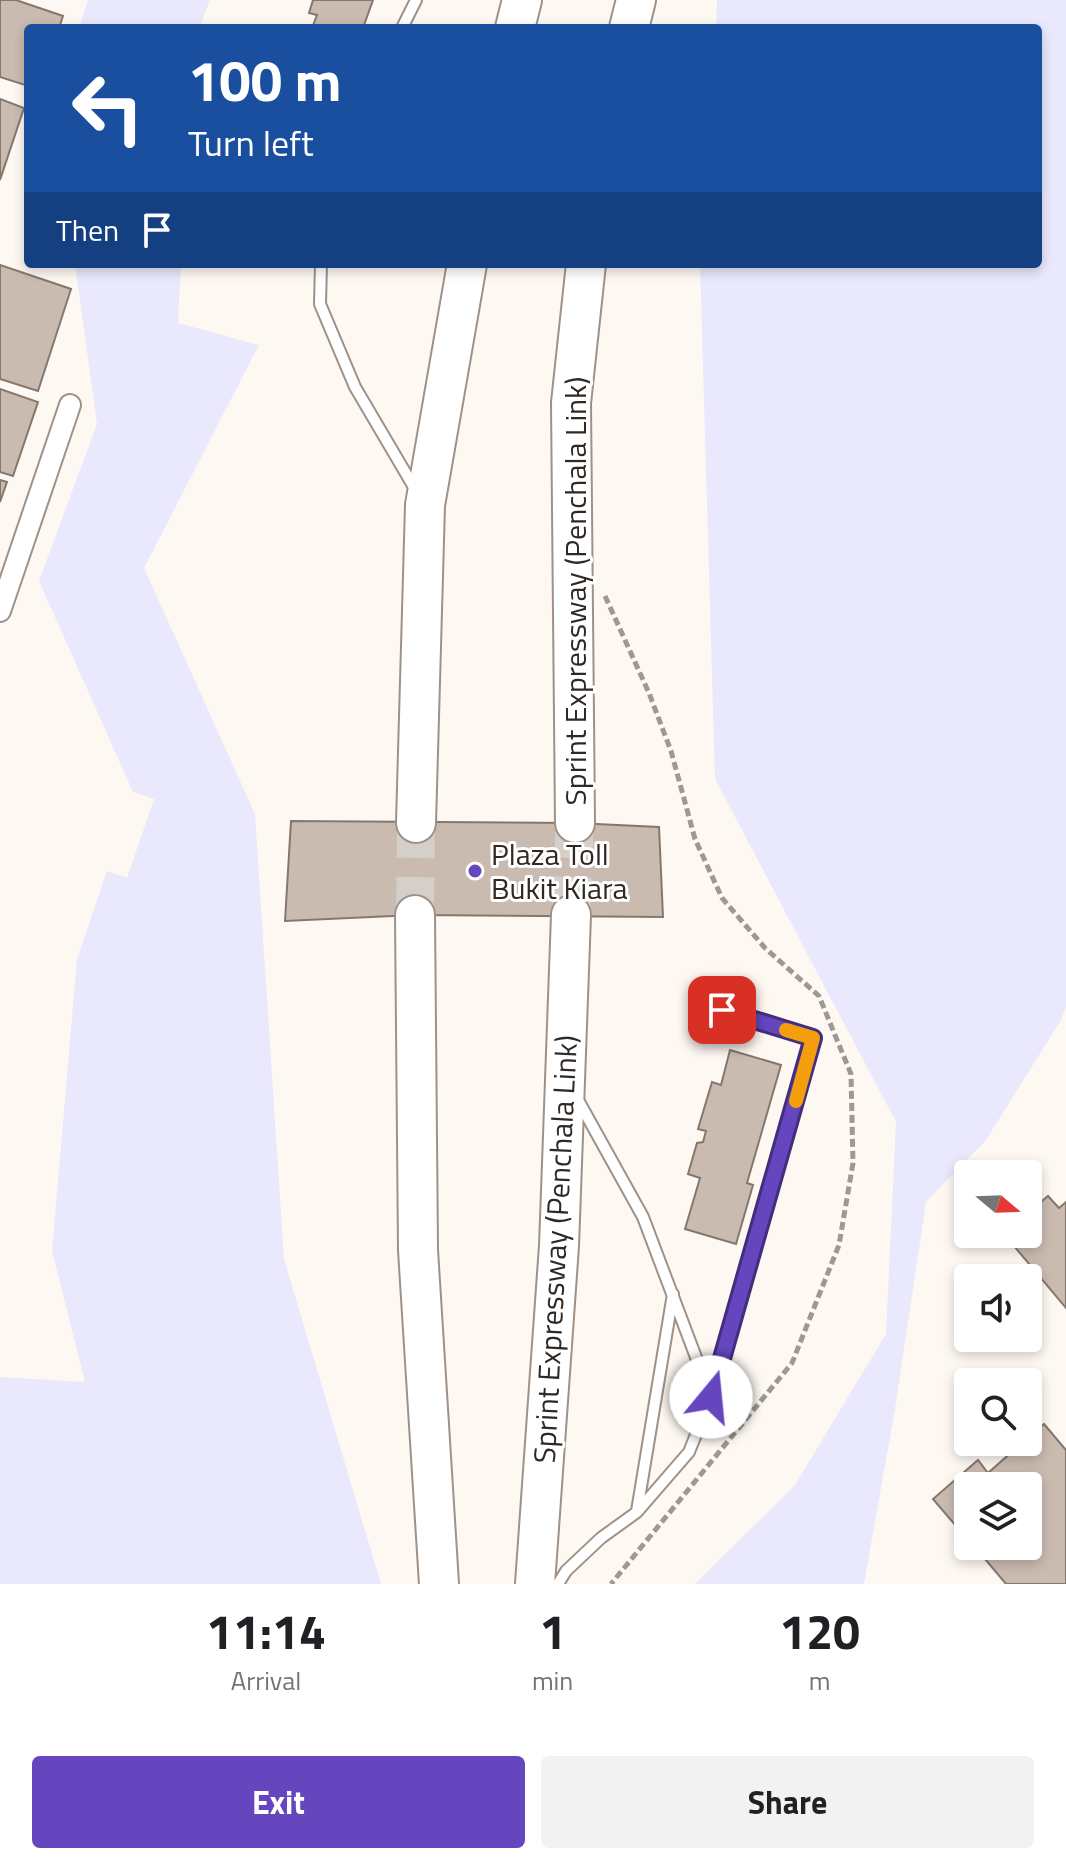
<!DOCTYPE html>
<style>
:root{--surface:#fff;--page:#f2f2f2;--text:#202124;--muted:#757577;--accent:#6546bf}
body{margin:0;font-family:"Titillium Web",sans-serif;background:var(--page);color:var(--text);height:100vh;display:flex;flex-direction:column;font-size:30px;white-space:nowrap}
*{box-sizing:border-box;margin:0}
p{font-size:26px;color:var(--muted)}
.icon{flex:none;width:44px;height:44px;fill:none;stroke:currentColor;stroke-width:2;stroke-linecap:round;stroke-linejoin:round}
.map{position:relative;height:1584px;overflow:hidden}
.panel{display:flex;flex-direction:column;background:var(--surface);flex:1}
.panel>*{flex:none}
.hud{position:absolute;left:24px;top:24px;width:1018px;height:244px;border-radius:8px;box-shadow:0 4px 12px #0003;background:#1a4fa0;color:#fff;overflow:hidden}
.needle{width:52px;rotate:109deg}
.tools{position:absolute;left:954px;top:1160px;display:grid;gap:16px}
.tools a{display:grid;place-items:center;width:88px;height:88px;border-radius:8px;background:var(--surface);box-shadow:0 4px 12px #0003;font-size:40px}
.pin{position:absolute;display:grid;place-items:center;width:68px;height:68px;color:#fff;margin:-34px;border-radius:16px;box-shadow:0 4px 12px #0006}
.me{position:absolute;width:88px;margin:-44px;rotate:17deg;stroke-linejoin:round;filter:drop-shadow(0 0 6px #0008)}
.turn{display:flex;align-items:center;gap:28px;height:168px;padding:0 32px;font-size:36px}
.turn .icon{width:104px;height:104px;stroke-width:2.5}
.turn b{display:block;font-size:56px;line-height:68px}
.then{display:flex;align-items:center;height:76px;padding:0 32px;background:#0003;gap:16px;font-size:30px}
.eta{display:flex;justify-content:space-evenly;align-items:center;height:136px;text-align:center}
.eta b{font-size:48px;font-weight:700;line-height:56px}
.primary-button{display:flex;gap:16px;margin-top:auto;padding:16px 32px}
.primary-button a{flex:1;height:92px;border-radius:8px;background:var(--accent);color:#fff;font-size:32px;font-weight:700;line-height:92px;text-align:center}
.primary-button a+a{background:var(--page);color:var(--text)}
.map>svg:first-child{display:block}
.green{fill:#eae8fc}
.building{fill:#cabbb0;stroke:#86776d;stroke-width:2}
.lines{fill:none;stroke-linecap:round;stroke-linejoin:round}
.motorway-tunnel{stroke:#d5cfca;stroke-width:38;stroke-dasharray:38 19;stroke-linecap:butt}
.service-casing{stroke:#a09187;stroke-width:14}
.minor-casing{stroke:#a09187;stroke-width:24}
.motorway-casing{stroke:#a09187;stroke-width:42}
.path{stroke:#9e9894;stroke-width:5;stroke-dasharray:8 4;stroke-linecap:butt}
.service{stroke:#fff;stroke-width:10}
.minor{stroke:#fff;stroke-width:20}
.motorway{stroke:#fff;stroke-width:38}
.route-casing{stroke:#422e7c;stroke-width:20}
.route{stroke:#6546bf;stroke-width:14}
.slow{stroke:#f59e0b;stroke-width:14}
.poi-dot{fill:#6546bf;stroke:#fff;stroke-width:3}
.labels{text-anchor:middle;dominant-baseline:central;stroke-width:6;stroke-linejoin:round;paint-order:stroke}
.street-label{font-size:30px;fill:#2f2925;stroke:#fff}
.poi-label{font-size:30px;fill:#2f2925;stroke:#fff;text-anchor:start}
</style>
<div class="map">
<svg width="1066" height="1584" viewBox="0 0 1066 1584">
<rect width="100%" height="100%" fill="#fef8f3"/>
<path class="green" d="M88,0H210L199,28H79Z
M717,0H1066V1007L1061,1020L986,1140L926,1202L895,1409L864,1584H695L795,1485L886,1334L896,1122L715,779L700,264H1038V28H716Z
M75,264H181L178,323L259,345L144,568L255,814L284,1259L381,1584H0V1377L85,1382L52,1251L77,959L107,871L127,878L154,799L133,792L39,581L97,424Z"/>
<path class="building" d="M0,0H16L63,16L59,28H28V86L0,77Z
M313,0H373L363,28H312L317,15L309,13Z
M0,99L24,108L0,180Z
M0,265L71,289L38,391L0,379Z
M0,389L38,402L13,476L0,472Z
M0,480L7,482L0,502Z
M291,821L575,823L659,827L663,917L415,915L285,921Z
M730,1050L781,1065L747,1183L753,1185L736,1244L685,1229L700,1178L688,1174L697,1143L703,1142L706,1131L698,1129L712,1082L721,1085Z
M1048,1196L1059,1208L1066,1202V1308L1004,1234H1028V1213Z
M1044,1424L1066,1450V1584H1006L974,1546H1028V1486H968V1540L933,1499L978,1460L988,1473L1023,1442H1028V1438Z"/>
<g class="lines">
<path class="motorway-tunnel" d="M415,915L416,823
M571,915L575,823"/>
<g class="service-casing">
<path id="service" d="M402,28L416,0
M321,264L320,304L355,387L415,489
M578,1100L643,1217L711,1397
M637,1511L673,1294
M558,1584L566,1571L601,1538L637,1512L689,1452L711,1397L728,1340L813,1038L722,1010"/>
</g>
<g class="minor-casing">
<path id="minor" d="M0,611L70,405"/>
</g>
<g class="motorway-casing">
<path id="motorway" d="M515,28L522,0
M629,28L636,0
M416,823L425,505L467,264
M575,823L571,403L586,264
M415,915L418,1250L439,1584
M535,1584L559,1246L571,915"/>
</g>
<path class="path" d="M605,596L649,693L671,751L695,839L722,898L765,948L819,996L851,1074L853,1163L839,1245L792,1363L611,1584"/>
<use href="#service" class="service"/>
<use href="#minor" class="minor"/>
<use href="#motorway" class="motorway"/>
</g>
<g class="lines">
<g class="route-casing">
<path id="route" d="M711,1397L813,1038L722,1010"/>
</g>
<use href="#route" class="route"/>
<path class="slow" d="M786,1030L813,1038L796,1101"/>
</g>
<circle class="poi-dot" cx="475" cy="871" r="8"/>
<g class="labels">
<g class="street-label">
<text transform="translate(575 591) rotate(-90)">Sprint Expressway (Penchala Link)</text>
<text transform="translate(555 1249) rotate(-87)">Sprint Expressway (Penchala Link)</text>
</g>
<g class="poi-label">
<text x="491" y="854">Plaza Toll<tspan x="491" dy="34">Bukit Kiara</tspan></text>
</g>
</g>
</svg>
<div class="tools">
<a><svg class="needle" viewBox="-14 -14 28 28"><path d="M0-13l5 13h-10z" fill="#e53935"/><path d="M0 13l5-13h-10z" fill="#757577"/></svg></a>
<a><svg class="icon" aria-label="sound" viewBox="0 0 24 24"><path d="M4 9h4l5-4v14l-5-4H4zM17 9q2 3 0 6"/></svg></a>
<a><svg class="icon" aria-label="search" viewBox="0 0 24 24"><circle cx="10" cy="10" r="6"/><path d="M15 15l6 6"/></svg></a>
<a><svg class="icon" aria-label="layers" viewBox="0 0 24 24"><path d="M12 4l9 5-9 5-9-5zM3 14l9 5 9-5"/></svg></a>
</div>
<div class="pin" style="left:722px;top:1010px;background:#d93025"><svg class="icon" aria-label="arrive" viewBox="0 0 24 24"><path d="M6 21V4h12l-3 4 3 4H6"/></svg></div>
<svg class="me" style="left:711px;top:1397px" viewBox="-20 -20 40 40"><circle r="19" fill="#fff"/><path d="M0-13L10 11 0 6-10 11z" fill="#6546bf"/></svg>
<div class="hud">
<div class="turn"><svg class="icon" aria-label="left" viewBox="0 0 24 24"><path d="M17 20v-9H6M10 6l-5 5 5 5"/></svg><div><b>100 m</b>Turn left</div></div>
<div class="then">Then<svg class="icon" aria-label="arrive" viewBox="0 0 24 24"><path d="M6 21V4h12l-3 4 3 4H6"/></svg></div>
</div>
</div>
<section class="panel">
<div class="eta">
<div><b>11:14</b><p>Arrival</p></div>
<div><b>1</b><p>min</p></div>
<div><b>120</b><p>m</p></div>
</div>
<div class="primary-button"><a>Exit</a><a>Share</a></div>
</section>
